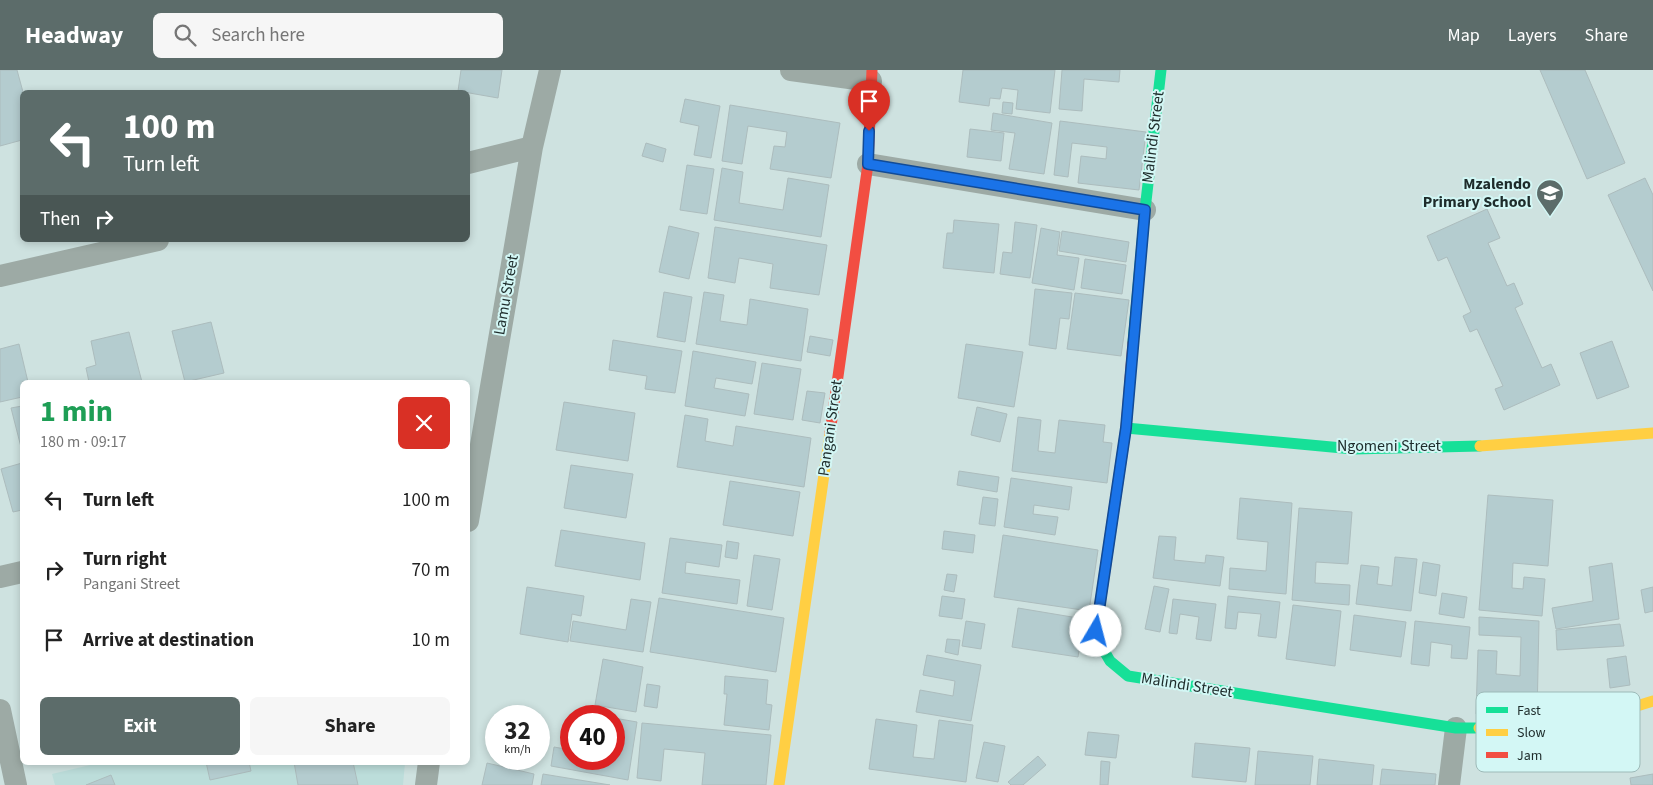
<!DOCTYPE html>
<meta charset="utf-8">
<style>
:root{--surface:#fff;--page:#f6f6f6;--text:#222;--muted:#767676;--accent:#5c6c6a}
body{margin:0;font-family:"Source Sans 3",sans-serif;background:var(--page);color:var(--text);height:100vh;display:flex;flex-direction:column;font-size:19px;white-space:nowrap}
*{box-sizing:border-box;margin:0}
p{font-size:16px;color:var(--muted)}
.icon{flex:none;width:28px;height:28px;fill:none;stroke:currentColor;stroke-width:2;stroke-linecap:round;stroke-linejoin:round}
.map{position:relative;flex:1;overflow:hidden}
.panel{position:absolute;left:20px;top:310px;width:450px;height:385px;display:flex;flex-direction:column;background:var(--surface);border-radius:8px;box-shadow:0 2px 8px #0003}
.panel>*{flex:none}
.top-card{position:absolute;left:20px;top:20px;width:450px;height:152px;border-radius:8px;box-shadow:0 2px 8px #0003;background:#5c6c6a;color:#fff;overflow:hidden}
.speed{position:absolute;left:485px;top:635px;display:flex;gap:10px;font-size:25px;font-weight:700;text-align:center}
.speed>*{display:grid;place-content:center;width:65px;height:65px;border-radius:50%;background:var(--surface);box-shadow:0 2px 8px #0003;line-height:1}
.speed small{font-size:12px;font-weight:400}
.speed .limit{border:8px solid #d22;background:#fff;color:#111}
.pin{position:absolute;display:grid;place-items:center;width:42px;height:42px;color:#fff;margin:-51px -21px;border-radius:50% 50% 50% 0;rotate:-45deg;box-shadow:0 0 5px #0007}
.pin .icon{rotate:45deg}
.me{position:absolute;width:55px;margin:-28px;rotate:8deg;stroke-linejoin:round;filter:drop-shadow(0 0 4px #0008)}
.turn{display:flex;align-items:center;gap:18px;height:105px;padding:0 20px;font-size:22px}
.turn .icon{width:65px;height:65px;stroke-width:2.5}
.turn b{display:block;font-size:35px;line-height:42px}
.then{display:flex;align-items:center;height:48px;padding:0 20px;background:#0003;gap:10px;font-size:19px}
.round{display:grid;place-items:center;flex:none;width:52px;height:52px;border-radius:8px;background:var(--page)}
.overview{display:flex;align-items:center;justify-content:space-between;height:85px;padding:0 20px}
h1{font-size:30px;font-weight:700;line-height:38px;color:#1e9e55}
.cta{display:flex;gap:10px;margin-top:auto;padding:10px 20px}
.cta a{flex:1;height:58px;border-radius:8px;background:var(--accent);color:#fff;font-size:20px;font-weight:700;line-height:58px;text-align:center}
.cta a+a{background:var(--page);color:var(--text)}
ul{padding:0;list-style:none}
li{display:flex;align-items:center;gap:15px;height:70px;padding:0 20px}
li div{flex:1}
li b{display:block;font-size:19px}
li em{font-style:normal}
header{display:flex;align-items:center;gap:30px;box-sizing:border-box;height:70px;padding:0 25px;background:var(--accent);color:#fff}
header strong{font-size:24px}
nav{display:flex;gap:28px;margin-inline-start:auto;font-size:18px}
.search{width:350px;height:45px;background:var(--page);display:flex;align-items:center;gap:12px;box-sizing:border-box;padding:0 18px;border-radius:8px;color:var(--muted);font-size:19px}
.map>svg:first-child{display:block}
.built{fill:#bcddda}
.building{fill:#b4cccf;stroke:#acbcbd}
.lines{fill:none;stroke-linecap:round;stroke-linejoin:round}
.street{stroke:#9daaa5;stroke-width:22}
.fast{stroke:#16e098;stroke-width:11}
.slow{stroke:#ffcf43;stroke-width:11}
.jam{stroke:#f24e42;stroke-width:11}
.route-casing{stroke:#114b97;stroke-width:12}
.route{stroke:#1a73e8;stroke-width:9}
.labels{text-anchor:middle;dominant-baseline:central;stroke-width:4;stroke-linejoin:round;paint-order:stroke}
.street-label{font-size:16px;fill:#1e2c2b;stroke:#d3f7f5}
.poi-label{font-size:16px;font-weight:bold;fill:#1e2c2b;stroke:#d3f7f5;text-anchor:end}
.key{fill:#d3f7f5;stroke:#9dbab8;stroke-width:1}
.key-label{font-size:14px;fill:#1e2c2b}
</style>
<header>
<strong>Headway</strong>
<div class="search"><svg class="icon" aria-label="search" viewBox="0 0 24 24"><circle cx="10" cy="10" r="6"/><path d="M15 15l6 6"/></svg>Search here</div>
<nav><a>Map</a><a>Layers</a><a>Share</a></nav>
</header>
<div class="map">
<svg width="1653" height="715" viewBox="0 0 1653 715">
<rect width="100%" height="100%" fill="#cee2e0"/>
<path class="built" d="M103,692L405,693L403,715H55L52,704Z"/>
<path class="building" d="M0,0H17L23,22L22,70L0,76Z
M461,0H502L498,28L458,21Z
M963,0H1055L1050,43L1016,39L1018,20L1002,18L1000,29L990,28L989,36L959,32Z
M1062,0H1120L1119,12L1084,9L1082,41L1059,39Z
M1540,0H1585L1625,93L1587,109Z
M685,29L720,36L711,88L694,85L699,56L680,52Z
M1003,32L1013,33L1012,44L1002,43Z
M730,35L840,53L831,108L770,99L774,76L785,77L787,62L748,56L742,94L722,91Z
M993,43L1052,53L1044,104L1009,99L1015,63L991,60Z
M1060,51L1146,62L1139,120L1078,113L1081,86L1106,89L1107,77L1072,73L1068,107L1054,105Z
M970,59L1004,63L1001,91L967,87Z
M646,73L666,79L663,92L642,86Z
M687,95L714,99L707,144L680,140Z
M722,98L743,102L739,133L783,140L788,108L829,115L821,167L714,150Z
M1645,108L1653,125V221L1608,125Z
M1487,139L1500,168L1488,173L1507,216L1514,213L1523,234L1515,238L1542,298L1551,294L1560,315L1504,340L1495,319L1503,316L1477,259L1470,262L1463,246L1471,242L1447,187L1438,191L1427,166Z
M954,150L999,154L994,203L943,198L947,163H953Z
M1015,152L1037,155L1030,208L1000,204L1003,182L1012,183Z
M669,156L699,163L689,209L659,202Z
M715,157L827,175L819,225L770,218L773,194L739,188L735,213L708,208Z
M1041,158L1060,162L1057,185L1079,188L1074,220L1032,213Z
M1062,161L1129,172L1126,192L1059,181Z
M1085,189L1126,195L1122,224L1081,218Z
M1035,219L1072,223L1069,249L1060,248L1056,279L1029,275Z
M664,222L692,227L685,272L657,267Z
M704,222L724,225L720,251L747,255L750,229L808,239L801,291L696,274Z
M1075,223L1129,230L1121,286L1067,279Z
M211,252L224,303L185,312L172,261Z
M129,262L142,312H89L86,298L96,295L91,271Z
M810,266L833,270L830,286L807,282Z
M613,270L682,281L675,323L645,319L647,306L609,300Z
M1612,271L1629,317L1597,329L1580,283Z
M19,274L28,312H22V327L0,332V279Z
M966,274L1023,282L1014,337L958,328Z
M693,281L756,292L752,314L716,308L714,318L749,324L745,346L685,336Z
M762,293L801,299L793,350L754,344Z
M807,321L825,323L820,353L802,350Z
M564,332L635,343L628,391L556,380Z
M22,336V381L11,338Z
M977,337L1007,344L1000,372L971,365Z
M685,345L708,349L705,371L733,376L736,356L811,368L804,417L677,397Z
M1018,347L1041,350L1038,381L1055,383L1059,350L1105,355L1103,372L1112,373L1107,413L1012,401Z
M22,393V440L13,442L1,399Z
M571,395L633,404L626,448L564,438Z
M959,401L999,407L997,422L957,415Z
M1011,408L1072,417L1069,440L1034,435L1033,444L1058,447L1055,465L1004,457Z
M730,411L800,422L793,466L723,455Z
M1488,425L1553,430L1548,496L1513,493L1512,518L1523,519L1524,507L1545,509L1542,546L1479,540Z
M983,427L998,429L995,456L979,454Z
M1240,428L1292,433L1286,524L1229,519L1230,498L1266,501L1268,472L1237,469Z
M1299,438L1352,442L1348,494L1316,492L1315,513L1350,515L1349,535L1292,530Z
M561,460L645,473L640,510L555,496Z
M944,461L975,465L973,483L942,479Z
M1003,465L1098,480L1089,541L994,527Z
M1159,466L1176,467L1174,490L1205,493L1206,485L1224,487L1220,516L1153,508Z
M670,468L722,475L719,497L686,492L685,503L740,510L737,534L662,523Z
M727,471L739,473L737,489L725,487Z
M754,485L780,489L772,540L747,536Z
M1395,487L1417,489L1411,541L1356,534L1361,495L1379,497L1377,514L1392,516Z
M1423,492L1440,495L1436,526L1419,523Z
M1612,493L1619,549L1556,559L1552,538L1593,531L1589,497Z
M947,504L957,505L954,522L944,520Z
M1154,516L1169,519L1160,562L1145,559Z
M527,517L584,526L581,546L572,544L568,572L520,564Z
M1653,517V541L1645,543L1641,520Z
M1442,523L1467,527L1464,548L1439,544Z
M942,526L965,529L962,549L939,546Z
M1228,526L1280,532L1276,568L1258,566L1261,544L1238,542L1236,559L1225,558Z
M659,528L784,548L776,602L650,582Z
M631,529L651,532L643,582L570,571L573,551L626,560Z
M1173,529L1216,534L1211,571L1196,569L1199,547L1180,544L1177,564L1169,563Z
M1293,535L1341,541L1335,596L1286,589Z
M1018,538L1084,549L1078,587L1012,577Z
M1354,545L1406,552L1401,587L1350,580Z
M1479,547L1539,551L1537,647L1476,644L1478,580L1497,581L1496,604L1520,606L1521,567L1479,565Z
M966,551L985,554L981,579L962,576Z
M1415,551L1470,557L1467,589L1451,588L1452,575L1431,572L1429,596L1411,594Z
M1620,554L1624,576L1557,580L1556,560Z
M947,569L960,570L958,585L945,582Z
M927,585L981,595L971,651L916,642L920,620L953,626L955,611L923,605Z
M1626,586L1630,615L1610,618L1607,589Z
M603,589L643,597L636,642L595,635Z
M725,606L768,610L766,634L772,635L769,660L724,655L727,624H724Z
M647,614L660,616L657,638L644,636Z
M614,648L637,652L628,710L551,696L554,677L571,680V689H614Z
M876,649L917,655L913,687L934,689L939,650L973,655L966,712L869,699Z
M642,653L771,665L766,715H702L705,683L664,679L661,711L637,708Z
M1088,662L1119,665L1116,688L1085,685Z
M984,672L1005,676L998,712L976,708Z
M1195,673L1250,678L1246,712L1192,707Z
M1258,681L1313,686L1310,715H1255Z
M1038,686L1046,695L1023,715H1011L1008,712Z
M1319,689L1374,695L1372,715H1317Z
M1101,691L1110,692L1108,715H1100Z
M206,692H249L251,701L210,710Z
M294,692H353L358,715H298Z
M487,693L534,704L532,715H482Z
M1382,699L1436,704L1435,715H1380Z
M543,704L610,715H541Z
M1653,704V715H1631L1630,708Z
M111,705L115,715H86Z"/>
<g class="lines">
<path class="street" d="M791,0L871,11
M468,93L532,77
M868,94L1145,140
M0,206L158,170
M468,451L532,77L550,0
M0,507L22,502
M0,640L16,715
M426,715L429,692
M1449,715L1456,658"/>
<path class="fast" d="M1133,273L1145,140L1161,0
M1126,358L1353,379L1480,376
M1103,579L1110,591L1128,606L1456,658H1479"/>
<path class="slow" d="M1480,376L1653,363
M1479,658L1560,656L1608,645L1653,631
M779,715L830,363"/>
<path class="jam" d="M830,363L868,94L872,0
M1103,579L1096,561L1126,358L1133,273"/>
</g>
<g class="lines">
<g class="route-casing">
<path id="route" d="M869,61L868,94L1145,140L1126,358L1096,561"/>
</g>
<use href="#route" class="route"/>
</g>
<defs>
<g id="school-pin" transform="scale(1.4375)"><path d="M0 17L-7.5 6A9.5 9.5 0 1 1 7.5 6Z" fill="#5c6c6a" stroke="#d3f7f5"/><path d="M0-5L7-2L0 1L-7-2ZM-4 1L0 2.5L4 1V4Q0 6-4 4Z" fill="#fff"/></g>
</defs>
<g fill-rule="evenodd">
<use href="#school-pin" x="1550" y="123"/>
</g>
<g class="labels">
<g class="street-label">
<text transform="translate(1153 67) rotate(-83)">Malindi Street</text>
<text transform="translate(506 225) rotate(-80)">Lamu Street</text>
<text transform="translate(830 358) rotate(-82)">Pangani Street</text>
<text x="1389" y="376">Ngomeni Street</text>
<text transform="translate(1187 615) rotate(9)">Malindi Street</text>
</g>
<g class="poi-label">
<text x="1531" y="114">Mzalendo<tspan x="1531" dy="18">Primary School</tspan></text>
</g>
</g>
<rect x="1476" y="622" width="164" height="80" rx="8" class="key"/>
<rect x="1486" y="637" width="22" height="6" fill="#16e098"/>
<rect x="1486" y="659" width="22" height="7" fill="#ffcf43"/>
<rect x="1486" y="682" width="22" height="6" fill="#f24e42"/>
<g class="key-label">
<text x="1517" y="645">Fast</text>
<text x="1517" y="667">Slow</text>
<text x="1517" y="690">Jam</text>
</g>
</svg>
<div class="speed"><div>32<small>km/h</small></div><div class="limit">40</div></div>
<div class="pin" style="left:869px;top:61px;background:#d93025"><svg class="icon" aria-label="arrive" viewBox="0 0 24 24"><path d="M6 21V4h12l-3 4 3 4H6"/></svg></div>
<svg class="me" style="left:1096px;top:561px" viewBox="-20 -20 40 40"><circle r="19" fill="#fff"/><path d="M0-13L10 11 0 6-10 11z" fill="#1a73e8"/></svg>
<div class="top-card">
<div class="turn"><svg class="icon" aria-label="left" viewBox="0 0 24 24"><path d="M17 20v-9H6M10 6l-5 5 5 5"/></svg><div><b>100 m</b>Turn left</div></div>
<div class="then">Then<svg class="icon" aria-label="right" viewBox="0 0 24 24"><path d="M7 20v-9h11M14 6l5 5-5 5"/></svg></div>
</div>
<section class="panel">
<div class="overview"><div><h1>1 min</h1><p>180 m · 09:17</p></div><a class="round" style="background:#d93025;color:#fff"><svg class="icon" aria-label="close" viewBox="0 0 24 24"><path d="M6 6l12 12M18 6L6 18"/></svg></a></div>
<ul>
<li><svg class="icon" aria-label="left" viewBox="0 0 24 24"><path d="M17 20v-9H6M10 6l-5 5 5 5"/></svg><div><b>Turn left</b></div><em>100 m</em></li>
<li><svg class="icon" aria-label="right" viewBox="0 0 24 24"><path d="M7 20v-9h11M14 6l5 5-5 5"/></svg><div><b>Turn right</b><p>Pangani Street</p></div><em>70 m</em></li>
<li><svg class="icon" aria-label="arrive" viewBox="0 0 24 24"><path d="M6 21V4h12l-3 4 3 4H6"/></svg><div><b>Arrive at destination</b></div><em>10 m</em></li>
</ul>
<div class="cta"><a>Exit</a><a>Share</a></div>
</section>
</div>
